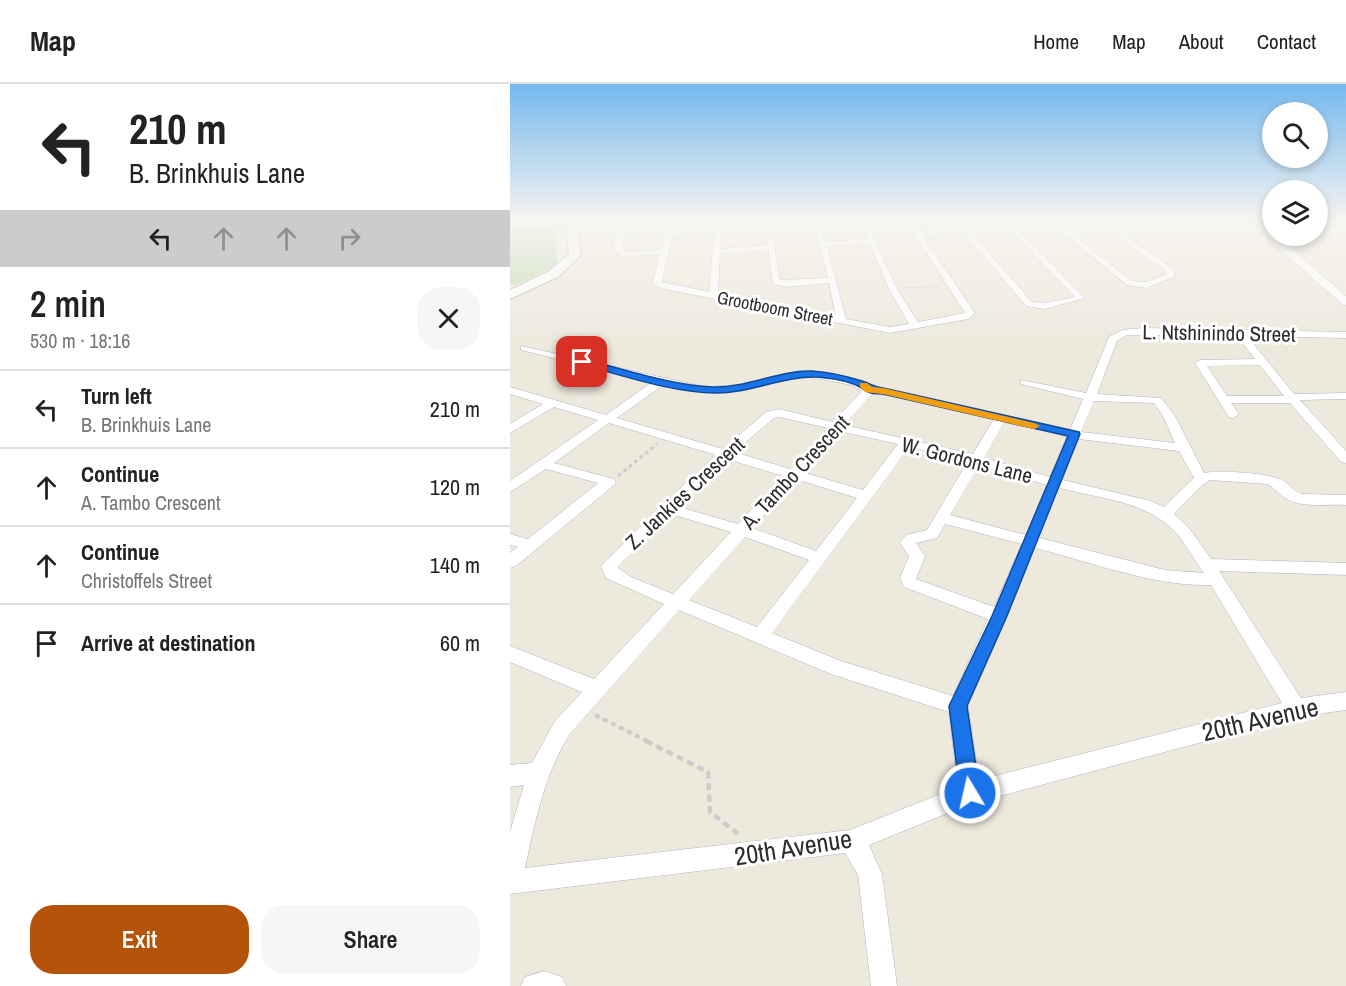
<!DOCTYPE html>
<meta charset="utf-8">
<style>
:root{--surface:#fff;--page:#f6f6f6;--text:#222;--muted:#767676;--line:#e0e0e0;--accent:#b45309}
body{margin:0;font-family:"Archivo Narrow",sans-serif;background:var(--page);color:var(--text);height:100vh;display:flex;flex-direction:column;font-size:22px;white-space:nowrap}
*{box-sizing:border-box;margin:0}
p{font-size:20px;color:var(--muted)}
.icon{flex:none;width:33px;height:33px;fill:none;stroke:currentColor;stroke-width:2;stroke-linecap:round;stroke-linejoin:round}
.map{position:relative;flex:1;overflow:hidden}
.details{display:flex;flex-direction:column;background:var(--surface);width:510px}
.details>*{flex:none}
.banner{background:#fff;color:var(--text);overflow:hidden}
.fabs{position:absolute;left:752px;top:18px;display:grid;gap:12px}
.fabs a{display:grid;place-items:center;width:66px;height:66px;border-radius:50%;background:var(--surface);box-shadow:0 3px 9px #0003;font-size:30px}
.pin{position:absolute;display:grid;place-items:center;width:51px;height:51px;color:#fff;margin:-26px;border-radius:12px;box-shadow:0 3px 9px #0006}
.me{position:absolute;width:66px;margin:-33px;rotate:351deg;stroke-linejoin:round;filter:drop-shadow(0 0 4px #0008)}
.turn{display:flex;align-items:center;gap:21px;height:126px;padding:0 30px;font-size:27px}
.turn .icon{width:78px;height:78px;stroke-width:2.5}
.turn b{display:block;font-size:42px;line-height:51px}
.lanes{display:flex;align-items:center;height:57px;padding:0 30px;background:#0003;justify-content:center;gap:30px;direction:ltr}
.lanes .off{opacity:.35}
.round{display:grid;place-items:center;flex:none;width:63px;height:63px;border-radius:24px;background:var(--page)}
.summary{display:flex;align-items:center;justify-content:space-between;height:102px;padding:0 30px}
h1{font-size:36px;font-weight:600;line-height:45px}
.button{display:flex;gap:12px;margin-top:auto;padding:12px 30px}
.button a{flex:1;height:69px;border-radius:24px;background:var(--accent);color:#fff;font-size:24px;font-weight:600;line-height:69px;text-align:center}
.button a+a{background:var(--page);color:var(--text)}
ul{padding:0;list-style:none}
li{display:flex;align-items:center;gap:18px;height:78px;padding:0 30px;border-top:2px solid var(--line)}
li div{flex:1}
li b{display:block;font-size:22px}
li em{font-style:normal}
header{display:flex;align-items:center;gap:36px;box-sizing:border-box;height:84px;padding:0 30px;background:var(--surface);border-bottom:2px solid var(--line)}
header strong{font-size:28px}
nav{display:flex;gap:33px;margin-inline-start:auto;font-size:21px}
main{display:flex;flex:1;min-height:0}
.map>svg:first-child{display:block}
.cemetery{fill:#c1d9b3}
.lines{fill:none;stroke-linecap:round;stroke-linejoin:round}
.minor-casing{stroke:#b1b2c0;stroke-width:1}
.tertiary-casing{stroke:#b1b2c0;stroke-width:1}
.secondary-casing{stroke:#b1b2c0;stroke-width:2}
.path-far3{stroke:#ccc;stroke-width:1.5;stroke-dasharray:2 1.5;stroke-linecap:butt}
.path-far2{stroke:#ccc;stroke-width:3;stroke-dasharray:4 3;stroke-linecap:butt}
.path-far1{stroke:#ccc;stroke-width:4;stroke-dasharray:5 4;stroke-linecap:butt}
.path{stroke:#ccc;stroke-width:4.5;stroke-dasharray:7 4.5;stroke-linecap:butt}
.minor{fill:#fff;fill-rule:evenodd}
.tertiary{fill:#fff;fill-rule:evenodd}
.secondary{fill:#fff;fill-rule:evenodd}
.route{fill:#1a73e8;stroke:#114b97;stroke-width:1.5}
.slow{fill:#f59e0b}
.labels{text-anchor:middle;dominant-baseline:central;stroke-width:6;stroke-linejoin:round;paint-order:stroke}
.far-street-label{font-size:18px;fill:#2c2c2c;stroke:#fff}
.street-label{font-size:21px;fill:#2c2c2c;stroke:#fff}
.near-street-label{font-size:26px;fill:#2c2c2c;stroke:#fff}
</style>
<header>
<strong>Map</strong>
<nav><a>Home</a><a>Map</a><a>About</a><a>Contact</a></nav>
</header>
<main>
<section class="details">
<div class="banner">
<div class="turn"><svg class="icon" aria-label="left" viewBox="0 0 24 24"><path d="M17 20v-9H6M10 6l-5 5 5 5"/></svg><div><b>210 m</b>B. Brinkhuis Lane</div></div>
<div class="lanes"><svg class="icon" aria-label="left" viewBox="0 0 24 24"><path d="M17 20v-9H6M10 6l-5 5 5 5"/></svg><svg class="icon off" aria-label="ahead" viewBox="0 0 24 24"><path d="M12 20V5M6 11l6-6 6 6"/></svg><svg class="icon off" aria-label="ahead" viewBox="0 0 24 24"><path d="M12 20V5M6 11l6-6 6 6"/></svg><svg class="icon off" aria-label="right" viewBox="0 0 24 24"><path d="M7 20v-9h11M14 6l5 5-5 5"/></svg></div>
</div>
<div class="summary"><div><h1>2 min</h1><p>530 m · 18:16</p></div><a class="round"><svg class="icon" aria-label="close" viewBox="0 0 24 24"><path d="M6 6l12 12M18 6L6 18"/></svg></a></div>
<ul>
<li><svg class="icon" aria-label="left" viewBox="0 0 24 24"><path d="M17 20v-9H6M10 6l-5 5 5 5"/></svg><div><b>Turn left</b><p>B. Brinkhuis Lane</p></div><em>210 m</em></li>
<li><svg class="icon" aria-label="ahead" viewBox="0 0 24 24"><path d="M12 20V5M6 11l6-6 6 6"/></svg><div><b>Continue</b><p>A. Tambo Crescent</p></div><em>120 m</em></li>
<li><svg class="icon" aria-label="ahead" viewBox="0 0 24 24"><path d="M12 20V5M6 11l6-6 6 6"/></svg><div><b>Continue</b><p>Christoffels Street</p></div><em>140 m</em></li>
<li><svg class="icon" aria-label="arrive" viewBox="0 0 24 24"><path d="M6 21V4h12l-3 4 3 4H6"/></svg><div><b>Arrive at destination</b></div><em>60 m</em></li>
</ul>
<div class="button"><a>Exit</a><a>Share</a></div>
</section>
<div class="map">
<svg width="836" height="902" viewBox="0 0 836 902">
<rect width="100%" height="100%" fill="#eee9dd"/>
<path class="cemetery" d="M0,137H44L47,180L8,200L0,201Z"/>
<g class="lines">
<g class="minor-casing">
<path id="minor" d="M118,137H136L63,149L59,147Z
M331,137H372L311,142L316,158L357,155L352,145L359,143L387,205L408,238L455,229L396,137H403L410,148L450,144L444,137H451L522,218L535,219L565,213L492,137H499L575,214L535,225L516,222L453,148L413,152L465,229L458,235L380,249L154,205L146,202L143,197L150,171L110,172L106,167L102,153L131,146L161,147ZM304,143L318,194L270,196L263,154H257V161L210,165L211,148ZM155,149L151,166L115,168L110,154L131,150ZM204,149L199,208L152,198L162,151ZM359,159L379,205L399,240L380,243L336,235L317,162ZM258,165L263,200L276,203L319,199L326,233L208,210L210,170Z
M539,137H546L622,197L636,198L656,191L655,187L587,137H595L662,184L665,192L637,204L617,201Z
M634,244L836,248V254L737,252L784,310L836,309V315L790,316L836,367V379L831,378L780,319H721L729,330L723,334L719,333L685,279L690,276L745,275L727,252L617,251L607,257L587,310L651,314L665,332L694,389C710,386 761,389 774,397C781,402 784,408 793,410L836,411V421C818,420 792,424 777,415C769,411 765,404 757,400L700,396L690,403L664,430L679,444L701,475L836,479V491L709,487L791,614L836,608V626L786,633L460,720L359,761L372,790L387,902H361L348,791L335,769L0,810V748L14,701L0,703V681L22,679L45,637L72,608L0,578V562L84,595L154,520L96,494L91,482L152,421L206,371L99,339L44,379L104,395L106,398L104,401L6,482L0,484V469L8,463L0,461V450L18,455L88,399L36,385L0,408V397L88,336L44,323L0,349V340L33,320L0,310V303L96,331L142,298L11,266V262L195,303L226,301L294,286L346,295L362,303L385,306L560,346L573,315L511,300V296L576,309L599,253L612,246ZM750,281L774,312H717L697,282ZM294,292L342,301L352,307L323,338L269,325L256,328L213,365L107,334L153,301L195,309L226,307ZM362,310L385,312L484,335L463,370L334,341ZM584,317L644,319L653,332L665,359L571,348ZM269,333L318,344L280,385L224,368L264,334ZM494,338L557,352L540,393L474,374ZM329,347L388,360L353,406L292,388ZM569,355L669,367L684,394L654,423L641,417L553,396ZM399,363L458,377L417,446L396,451L390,459L399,472L390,494L394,503L478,535L443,612L331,577L262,549ZM217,375L273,392L228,440L169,423ZM469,381L537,401L516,451L440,431ZM286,395L347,414L306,467L242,444ZM550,404C591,415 639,417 668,451C678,463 685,478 694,489L655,486L530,454ZM161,430L221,448L163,510L121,493L107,483ZM435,440L512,460L484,523L406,495L415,472L406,459L427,454ZM235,453L299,476L247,543L179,516ZM526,464C580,478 646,503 701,501L772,619L469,696L458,622ZM169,526L321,590L439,628L448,703L340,746L15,784C25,737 34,692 59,651Z
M34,887L52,893L56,902H11L15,893Z"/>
</g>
<g class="tertiary-casing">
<path id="tertiary" d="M747,137H756L762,145V152H767L836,212V221L832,220L767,163Z"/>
</g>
<g class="secondary-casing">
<path id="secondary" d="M56,137H66L71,171L69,173L48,193L0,215V206L39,187L59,170Z"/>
</g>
<path class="path-far3" d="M394,204L429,202"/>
<path class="path-far2" d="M108,392L147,360"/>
<path class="path-far1" d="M85,631L139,658"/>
<path class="path" d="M136,657L198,688L200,728L231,752"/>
<use href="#minor" class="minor"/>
<use href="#tertiary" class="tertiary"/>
<use href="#secondary" class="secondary"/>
</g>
<linearGradient id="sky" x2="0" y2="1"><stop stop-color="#75b8ee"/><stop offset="0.52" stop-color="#f7f5f0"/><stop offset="1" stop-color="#f7f5f0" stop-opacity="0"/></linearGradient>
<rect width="836" height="263" fill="url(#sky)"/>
<path class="route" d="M72,275C115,285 159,301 203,303C237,304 269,286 302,287C318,288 336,292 352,297C360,299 363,303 373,304L569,348L570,350L497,532L457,622L470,709L467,716L460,718L453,716L450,709L439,622L482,532L558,352L373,310C355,309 361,309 348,302C338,297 319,294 307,293C272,292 239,310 204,309C159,308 112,291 69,280L68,278Z"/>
<path class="slow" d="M350,299H357L362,303L373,304L524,339L530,342L524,345L373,310L355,308L350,303Z"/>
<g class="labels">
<g class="far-street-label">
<text transform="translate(265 224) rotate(11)">Grootboom Street</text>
</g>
<g class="street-label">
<text transform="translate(709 249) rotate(1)">L. Ntshinindo Street</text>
<text transform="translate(457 376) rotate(14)">W. Gordons Lane</text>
<text transform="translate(285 388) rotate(-47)">A. Tambo Crescent</text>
<text transform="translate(175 409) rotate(-43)">Z. Jankies Crescent</text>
</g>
<g class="near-street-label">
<text transform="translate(750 635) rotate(-13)">20th Avenue</text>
<text transform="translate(283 763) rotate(-9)">20th Avenue</text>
</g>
</g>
</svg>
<div class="fabs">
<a><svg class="icon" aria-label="search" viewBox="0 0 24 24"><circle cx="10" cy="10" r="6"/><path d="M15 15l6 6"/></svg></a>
<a><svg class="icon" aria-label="layers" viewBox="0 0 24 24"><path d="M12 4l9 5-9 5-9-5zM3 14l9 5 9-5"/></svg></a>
</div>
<div class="pin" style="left:72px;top:278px;background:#d93025"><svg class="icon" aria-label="arrive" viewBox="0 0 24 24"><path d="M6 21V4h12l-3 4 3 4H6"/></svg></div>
<svg class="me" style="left:460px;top:709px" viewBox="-20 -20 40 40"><circle r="17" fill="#1a73e8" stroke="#fff" stroke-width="3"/><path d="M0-11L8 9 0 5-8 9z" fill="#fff"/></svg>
</div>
</main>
